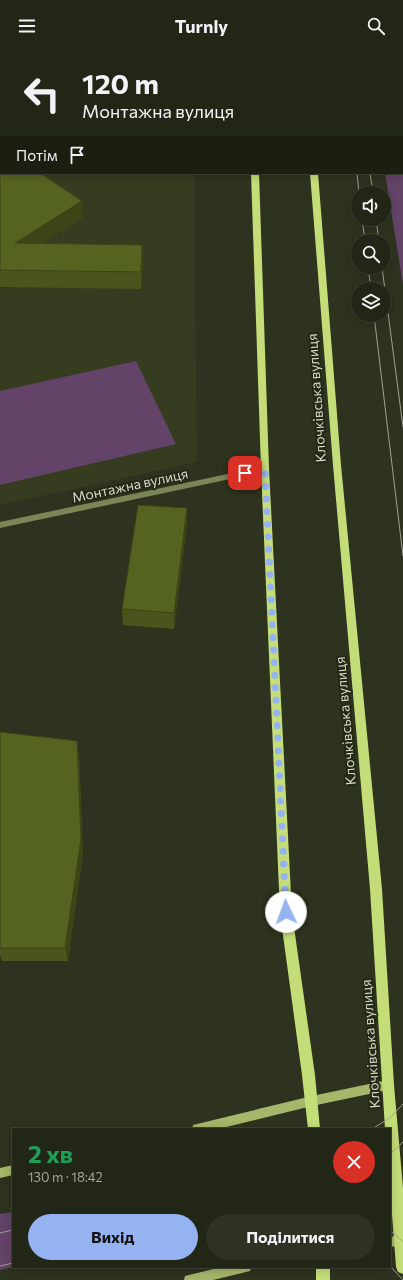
<!DOCTYPE html>
<html lang="uk">
<meta charset="utf-8">
<style>
:root{--surface:#222616;--page:#2e3223;--text:#f1f3f6;--muted:#a2a5a1;--line:#3f4335;--accent:#95b2f1}
body{margin:0;font-family:Commissioner,sans-serif;background:var(--page);color:var(--text);height:100vh;display:flex;flex-direction:column;font-size:15px;white-space:nowrap}
*{box-sizing:border-box;margin:0}
p{font-size:13px;color:var(--muted)}
.icon{flex:none;width:22px;height:22px;fill:none;stroke:currentColor;stroke-width:2;stroke-linecap:round;stroke-linejoin:round}
.map{position:relative;flex:1;overflow:hidden}
.panel{position:absolute;left:12px;top:1076px;width:379px;height:140px;display:flex;flex-direction:column;background:var(--surface);border-radius:0px;box-shadow:0 2px 10px #0003,0 0 0 1px var(--line)}
.panel>*{flex:none}
.top-card{position:absolute;left:0px;top:0px;width:403px;height:122px;box-shadow:0 2px 10px #0003,0 0 0 1px var(--line);background:#222616;color:var(--text);overflow:hidden}
.tools{position:absolute;left:351px;top:134px;display:grid;gap:8px}
.tools a{display:grid;place-items:center;width:40px;height:40px;border-radius:50%;background:var(--surface);box-shadow:0 2px 10px #0003,0 0 0 1px var(--line);font-size:20px}
.pin{position:absolute;display:grid;place-items:center;width:34px;height:34px;color:#fff;margin:-17px;border-radius:8px;box-shadow:0 2px 6px #0006}
.me{position:absolute;width:44px;margin:-22px;rotate:357deg;stroke-linejoin:round;filter:drop-shadow(0 0 3px #0008)}
.turn{display:flex;align-items:center;gap:14px;height:84px;padding:0 16px;font-size:18px}
.turn .icon{width:52px;height:52px;stroke-width:2.5}
.turn b{display:block;font-size:28px;line-height:34px}
.then{display:flex;align-items:center;height:38px;padding:0 16px;background:#0003;gap:8px;font-size:15px}
.round{display:grid;place-items:center;flex:none;width:42px;height:42px;border-radius:21px;background:var(--page)}
.headline{display:flex;align-items:center;justify-content:space-between;height:68px;padding:0 16px}
h1{font-size:24px;font-weight:700;line-height:30px;color:#1e9e55}
.action{display:flex;gap:8px;margin-top:auto;padding:8px 16px}
.action a{flex:1;height:46px;border-radius:24px;background:var(--accent);color:#111;font-size:16px;font-weight:700;line-height:46px;text-align:center}
.action a+a{background:var(--page);color:var(--text)}
header{display:flex;justify-content:space-between;align-items:center;height:52px;padding:0 16px;background:var(--surface);font-size:18px;font-weight:700}
.map>svg:first-child{display:block}
.built{fill:#353c20}
.green{fill:#634368}
.lines{fill:none;stroke-linecap:round;stroke-linejoin:round}
.minor{fill:#7a8657;fill-rule:evenodd}
.secondary{fill:#a5b76b;fill-rule:evenodd}
.primary{fill:#c5dd78;fill-rule:evenodd}
.tram{stroke:#9ea293;stroke-width:1}
.wall{fill:#49551c}
.shaded-wall{fill:#3c4516}
.building{fill:#556320;stroke:#3c4516}
.route{stroke:#95b2f1;stroke-width:7;stroke-dasharray:0 12.6}
.labels{text-anchor:middle;dominant-baseline:central;stroke-width:4;stroke-linejoin:round;paint-order:stroke}
.street-label{font-size:14px;fill:#d4d8cb;stroke:#242914}
</style>
<header><svg class="icon" aria-label="menu" viewBox="0 0 24 24"><path d="M4 6h16M4 12h16M4 18h16"/></svg>Turnly<svg class="icon" aria-label="search" viewBox="0 0 24 24"><circle cx="10" cy="10" r="6"/><path d="M15 15l6 6"/></svg></header>
<div class="map">
<svg width="403" height="1228" viewBox="0 0 403 1228">
<rect width="100%" height="100%" fill="#2d331e"/>
<path class="built" d="M0,67L1,121H194L197,410L0,453Z"/>
<path class="green" d="M366,0H403V233L385,121H402V1Z
M136,309L176,392L0,433V339Z
M13,1160V1215L0,1218V1162Z"/>
<g class="lines">
<path class="minor" d="M1,0H7L8,1H2Z
M124,0H130V1H124Z
M0,48H1V52H0Z
M265,414L268,415L269,417L268,419L0,476V470Z"/>
<path class="secondary" d="M388,1028L392,1030L393,1033L392,1036L388,1038L312,1054L218,1077H192L193,1073L197,1072L312,1044Z
M13,1113V1123L0,1126V1116Z
M401,1183H403V1193L390,1195V1185Z
M222,1215H251L250,1219L246,1220L213,1228H184L185,1224L189,1223Z"/>
<path class="primary" d="M247,0H253V1H247Z
M300,0H306V1H300Z
M251,121H259L269,417L292,861L315,1023L320,1077H308L302,1023L280,861L261,417Z
M310,121H318L341,413L382,837L394,1033L403,1136V1222L398,1220L396,1215L390,1136V1077H385L370,837L333,413Z
M316,1215H330V1228H316Z"/>
<path class="tram" d="M357,121L359,141
M370,121L373,141
M362,167L365,189
M376,167L379,189
M368,215L371,237
M382,215L403,375
M374,263L403,504
M372,1077L391,1065L403,1052
M390,1102L403,1090
M390,1178L403,1190
M0,1181L13,1178
M0,1214L13,1211
M390,1214L403,1228"/>
</g>
<path class="wall" d="M137,0H179V1H137Z
M0,116L83,165L43,191L142,193L143,209L141,237L0,235Z
M187,456V472L174,577L123,573L122,557Z
M0,680L77,689L79,704L83,801L68,909H2L0,903Z"/>
<path class="shaded-wall" d="M82,149L83,165L17,208L15,191Z
M142,193L143,209L141,237V220Z
M187,456V472L174,577V561Z
M77,689L79,704L83,801L68,909L65,896Z"/>
<path class="building" d="M0,116H1V121H40L82,149L15,191L142,193L141,220L0,218Z
M138,453L187,456L174,561L122,557Z
M0,680L77,689L81,787L65,896H0Z"/>
<g class="lines">
<path class="route" d="M245,421L265,417L286,860"/>
</g>
<g class="labels">
<g class="street-label">
<text transform="translate(316 346) rotate(-94)">Клочківська вулиця</text>
<text transform="translate(130 433) rotate(-12)">Монтажна вулиця</text>
<text transform="translate(345 669) rotate(-95)">Клочківська вулиця</text>
<text transform="translate(370 992) rotate(-94)">Клочківська вулиця</text>
</g>
</g>
</svg>
<div class="tools">
<a><svg class="icon" aria-label="sound" viewBox="0 0 24 24"><path d="M4 9h4l5-4v14l-5-4H4zM17 9q2 3 0 6"/></svg></a>
<a><svg class="icon" aria-label="search" viewBox="0 0 24 24"><circle cx="10" cy="10" r="6"/><path d="M15 15l6 6"/></svg></a>
<a><svg class="icon" aria-label="layers" viewBox="0 0 24 24"><path d="M12 4l9 5-9 5-9-5zM3 14l9 5 9-5"/></svg></a>
</div>
<div class="pin" style="left:245px;top:421px;background:#d93025"><svg class="icon" aria-label="arrive" viewBox="0 0 24 24"><path d="M6 21V4h12l-3 4 3 4H6"/></svg></div>
<svg class="me" style="left:286px;top:860px" viewBox="-20 -20 40 40"><circle r="19" fill="#fff"/><path d="M0-13L10 11 0 6-10 11z" fill="#95b2f1"/></svg>
<div class="top-card">
<div class="turn"><svg class="icon" aria-label="left" viewBox="0 0 24 24"><path d="M17 20v-9H6M10 6l-5 5 5 5"/></svg><div><b>120 m</b>Монтажна вулиця</div></div>
<div class="then">Потім<svg class="icon" aria-label="arrive" viewBox="0 0 24 24"><path d="M6 21V4h12l-3 4 3 4H6"/></svg></div>
</div>
<section class="panel">
<div class="headline"><div><h1>2 хв</h1><p>130 m · 18:42</p></div><a class="round" style="background:#d93025;color:#fff"><svg class="icon" aria-label="close" viewBox="0 0 24 24"><path d="M6 6l12 12M18 6L6 18"/></svg></a></div>
<div class="action"><a>Вихід</a><a>Поділитися</a></div>
</section>
</div>
